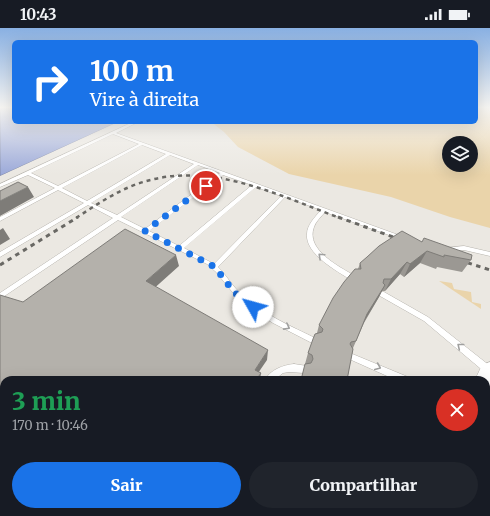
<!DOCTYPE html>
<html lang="pt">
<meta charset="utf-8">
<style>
:root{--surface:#171b24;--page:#20242c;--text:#f1f3f6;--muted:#9ea1a6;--accent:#1a73e8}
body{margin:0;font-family:Merriweather,serif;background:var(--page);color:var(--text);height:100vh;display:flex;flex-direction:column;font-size:15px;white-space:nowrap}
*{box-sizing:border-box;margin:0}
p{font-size:13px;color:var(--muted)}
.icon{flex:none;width:22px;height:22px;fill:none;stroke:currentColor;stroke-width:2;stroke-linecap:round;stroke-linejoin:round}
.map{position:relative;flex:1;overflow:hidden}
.sheet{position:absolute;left:0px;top:348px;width:490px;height:140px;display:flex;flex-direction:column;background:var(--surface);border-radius:12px 12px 0 0;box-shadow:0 4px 16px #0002}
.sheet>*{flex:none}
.banner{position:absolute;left:12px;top:12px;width:466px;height:84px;border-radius:6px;box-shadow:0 4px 16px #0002;background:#1a73e8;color:#fff;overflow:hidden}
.controls{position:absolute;left:442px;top:108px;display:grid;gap:8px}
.controls a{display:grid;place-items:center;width:36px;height:36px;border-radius:50%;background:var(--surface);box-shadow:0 4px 16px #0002;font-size:20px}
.pin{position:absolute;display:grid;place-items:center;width:34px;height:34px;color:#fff;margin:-17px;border:2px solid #fff;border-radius:50%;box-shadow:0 1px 4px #0007}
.me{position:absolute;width:44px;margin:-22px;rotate:308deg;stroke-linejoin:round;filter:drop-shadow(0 0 3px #0008)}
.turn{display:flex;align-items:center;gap:14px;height:84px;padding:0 12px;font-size:18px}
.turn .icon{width:52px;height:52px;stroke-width:2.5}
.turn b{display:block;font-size:28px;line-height:34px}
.round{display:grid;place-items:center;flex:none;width:42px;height:42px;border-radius:21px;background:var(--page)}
.headline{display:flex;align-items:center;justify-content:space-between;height:68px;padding:0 12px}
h1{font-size:24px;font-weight:800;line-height:30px;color:#1e9e55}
.cta{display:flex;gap:8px;margin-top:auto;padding:8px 12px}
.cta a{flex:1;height:46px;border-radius:24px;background:var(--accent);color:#fff;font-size:16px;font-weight:800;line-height:46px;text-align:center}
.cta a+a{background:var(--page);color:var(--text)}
.status{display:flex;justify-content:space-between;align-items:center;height:28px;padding:0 20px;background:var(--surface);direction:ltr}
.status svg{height:11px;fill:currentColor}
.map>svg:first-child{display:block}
.green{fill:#ead4aa;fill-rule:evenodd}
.water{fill:#9ba9d9;stroke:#7a83a4}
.pier{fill:#ebe8e2}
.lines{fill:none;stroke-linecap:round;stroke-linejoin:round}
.lane-casing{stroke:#b7b4ae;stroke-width:1}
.secondary-casing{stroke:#b7b4ae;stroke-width:1}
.lane{fill:#fff;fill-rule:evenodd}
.secondary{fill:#fff;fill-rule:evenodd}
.rail-far1{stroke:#696864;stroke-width:2.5;stroke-dasharray:4 4;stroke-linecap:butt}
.rail{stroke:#696864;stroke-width:3;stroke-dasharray:4.5 4.5;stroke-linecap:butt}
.wall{fill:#9b9893}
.shaded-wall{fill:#7e7c78}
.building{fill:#b4b1ab;stroke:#7e7c78}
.oneway{stroke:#a0a09f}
.route{stroke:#1a73e8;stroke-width:7;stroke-dasharray:0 12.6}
</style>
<div class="status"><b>10:43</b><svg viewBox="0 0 49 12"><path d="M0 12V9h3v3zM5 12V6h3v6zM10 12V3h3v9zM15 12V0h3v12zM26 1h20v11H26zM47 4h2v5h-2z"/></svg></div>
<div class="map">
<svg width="490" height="488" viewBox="0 0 490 488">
<rect width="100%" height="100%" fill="#ebe8e2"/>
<path class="green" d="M476,79H488L490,84V200L450,189L391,169L289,146L238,119L224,104L211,94H476ZM449,115H471V137H449Z
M439,253L452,255L454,261L471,264L472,274L481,276V281Z"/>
<path class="water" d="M0,79H14V94H118L0,148Z"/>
<path class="pier" d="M118,94H120L0,150V148Z"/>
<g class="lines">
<g class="lane-casing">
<path id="lane" d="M133,94H138L116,105L404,209L405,210L404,211H400L325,184C321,189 316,193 314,199C305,222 340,239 355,248L356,250L355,252H351C337,243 305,226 307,206C307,197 315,189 321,182L285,169L218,239C227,248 233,259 242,267C264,287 291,298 317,311L318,313L317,315L314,316L273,295L246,278L234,266L216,244L207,236L118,192L0,271V265L113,190L88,177L0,229V224L84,175L58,162L0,193V189L55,160L28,147L0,159V156ZM113,106L139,116L58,158L31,145ZM142,117L166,126L87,173L62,160ZM170,127L194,136L117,187L91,175ZM198,137L220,145L145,201L121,189ZM223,147L252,157L179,218L149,203ZM256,159L281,168L214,236L184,220Z
M464,218L490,224V228L464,222L445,224L442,222L445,220Z
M380,264H384L428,289L490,338V347L487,346L424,293L380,268L379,266Z
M350,325L408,349L409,352H396L347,330L346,328L347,326Z
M294,336L307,338L308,341L307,344L304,345L289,344L283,345L274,352H265C270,342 283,337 294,336Z
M486,402L490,404V413L486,411Z
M486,432L490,434V444L486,442Z
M486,453L490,455V465L486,463Z
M4,471V482L0,484V473Z
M490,479V488H484L486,480Z
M3,484H22L19,488H2Z
M94,484H111L113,488H96Z
M141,484H153L155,488H143Z
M279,484H289L287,488H277Z"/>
</g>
<g class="secondary-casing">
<path id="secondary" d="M490,334V391L486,389V352H475L482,337Z"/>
</g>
<use href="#lane" class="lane"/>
<use href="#secondary" class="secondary"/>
<path class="rail-far1" d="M76,190C96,177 115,164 137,156C207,131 275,166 340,190"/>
<path class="rail" d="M338,189L404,213
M459,232L490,242
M0,237L78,189"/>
</g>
<path class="wall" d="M422,214L471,232L462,244L437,239L436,241L420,235L404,249L400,246L385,263H382L379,269L364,295L353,320L347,352L305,336L308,325L317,305L319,297L358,241L360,235Z
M201,484H261L259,488H205Z
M387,484H421L427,488H386Z"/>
<path class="shaded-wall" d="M28,159L34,169L0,188V173Z
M3,200L10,211L0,217V202Z
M427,223L420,235L404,249L410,236Z
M176,227L179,238L150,264L146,253Z
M407,234L400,246L385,263L391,251Z
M385,257L379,269L362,297L367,286Z
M268,322L267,332L254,351L255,342Z
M261,345L260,352H256Z
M4,416V436L0,440V420Z"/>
<path class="building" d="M18,154L28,159L0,173V163Z
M125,201L176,227L146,253L268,322L255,342L261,345L256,352H4V416L0,420V267L23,274Z
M402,203L422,214L424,210L472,227L471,232L444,227V229L427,223L410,236L407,234L391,251H384L383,255L385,257L367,286L356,313L351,314L350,316L353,321L347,352H301L305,336L311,335L313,331L312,327L308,325L313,311L315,306L322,304L323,301L319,297L333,270L344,254L355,241H361L360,235L367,229L379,218Z
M203,484H259L257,488H208Z
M397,484H421L427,488H395Z"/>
<defs><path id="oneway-chevron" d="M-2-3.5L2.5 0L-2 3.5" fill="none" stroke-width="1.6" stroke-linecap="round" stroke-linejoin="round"/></defs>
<g class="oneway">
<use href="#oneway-chevron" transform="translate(321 228) rotate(-137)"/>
<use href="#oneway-chevron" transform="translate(287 299) rotate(28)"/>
<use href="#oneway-chevron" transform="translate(460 318) rotate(-141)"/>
<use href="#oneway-chevron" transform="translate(378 339) rotate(23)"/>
</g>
<linearGradient id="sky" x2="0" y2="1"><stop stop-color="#89b0e2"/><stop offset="0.54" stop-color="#f6f5f2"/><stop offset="1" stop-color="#f6f5f2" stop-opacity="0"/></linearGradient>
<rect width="490" height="147" fill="url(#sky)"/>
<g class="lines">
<path class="route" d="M206,158L145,203L215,239L234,264L253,279"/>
</g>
</svg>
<div class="controls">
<a><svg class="icon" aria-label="layers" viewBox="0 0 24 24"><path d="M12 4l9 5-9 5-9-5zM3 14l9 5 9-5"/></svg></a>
</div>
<div class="pin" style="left:206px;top:158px;background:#d93025"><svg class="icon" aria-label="arrive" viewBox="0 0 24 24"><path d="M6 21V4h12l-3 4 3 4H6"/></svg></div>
<svg class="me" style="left:253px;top:279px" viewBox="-20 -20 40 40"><circle r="19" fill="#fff"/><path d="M0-13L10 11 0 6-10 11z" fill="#1a73e8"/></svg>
<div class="banner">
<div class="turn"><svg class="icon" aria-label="right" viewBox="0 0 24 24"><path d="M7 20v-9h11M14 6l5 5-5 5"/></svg><div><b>100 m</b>Vire à direita</div></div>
</div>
<section class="sheet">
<div class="headline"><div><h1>3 min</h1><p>170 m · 10:46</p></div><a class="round" style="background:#d93025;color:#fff"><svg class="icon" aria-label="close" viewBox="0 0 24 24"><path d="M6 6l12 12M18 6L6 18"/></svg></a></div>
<div class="cta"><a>Sair</a><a>Compartilhar</a></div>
</section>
</div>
